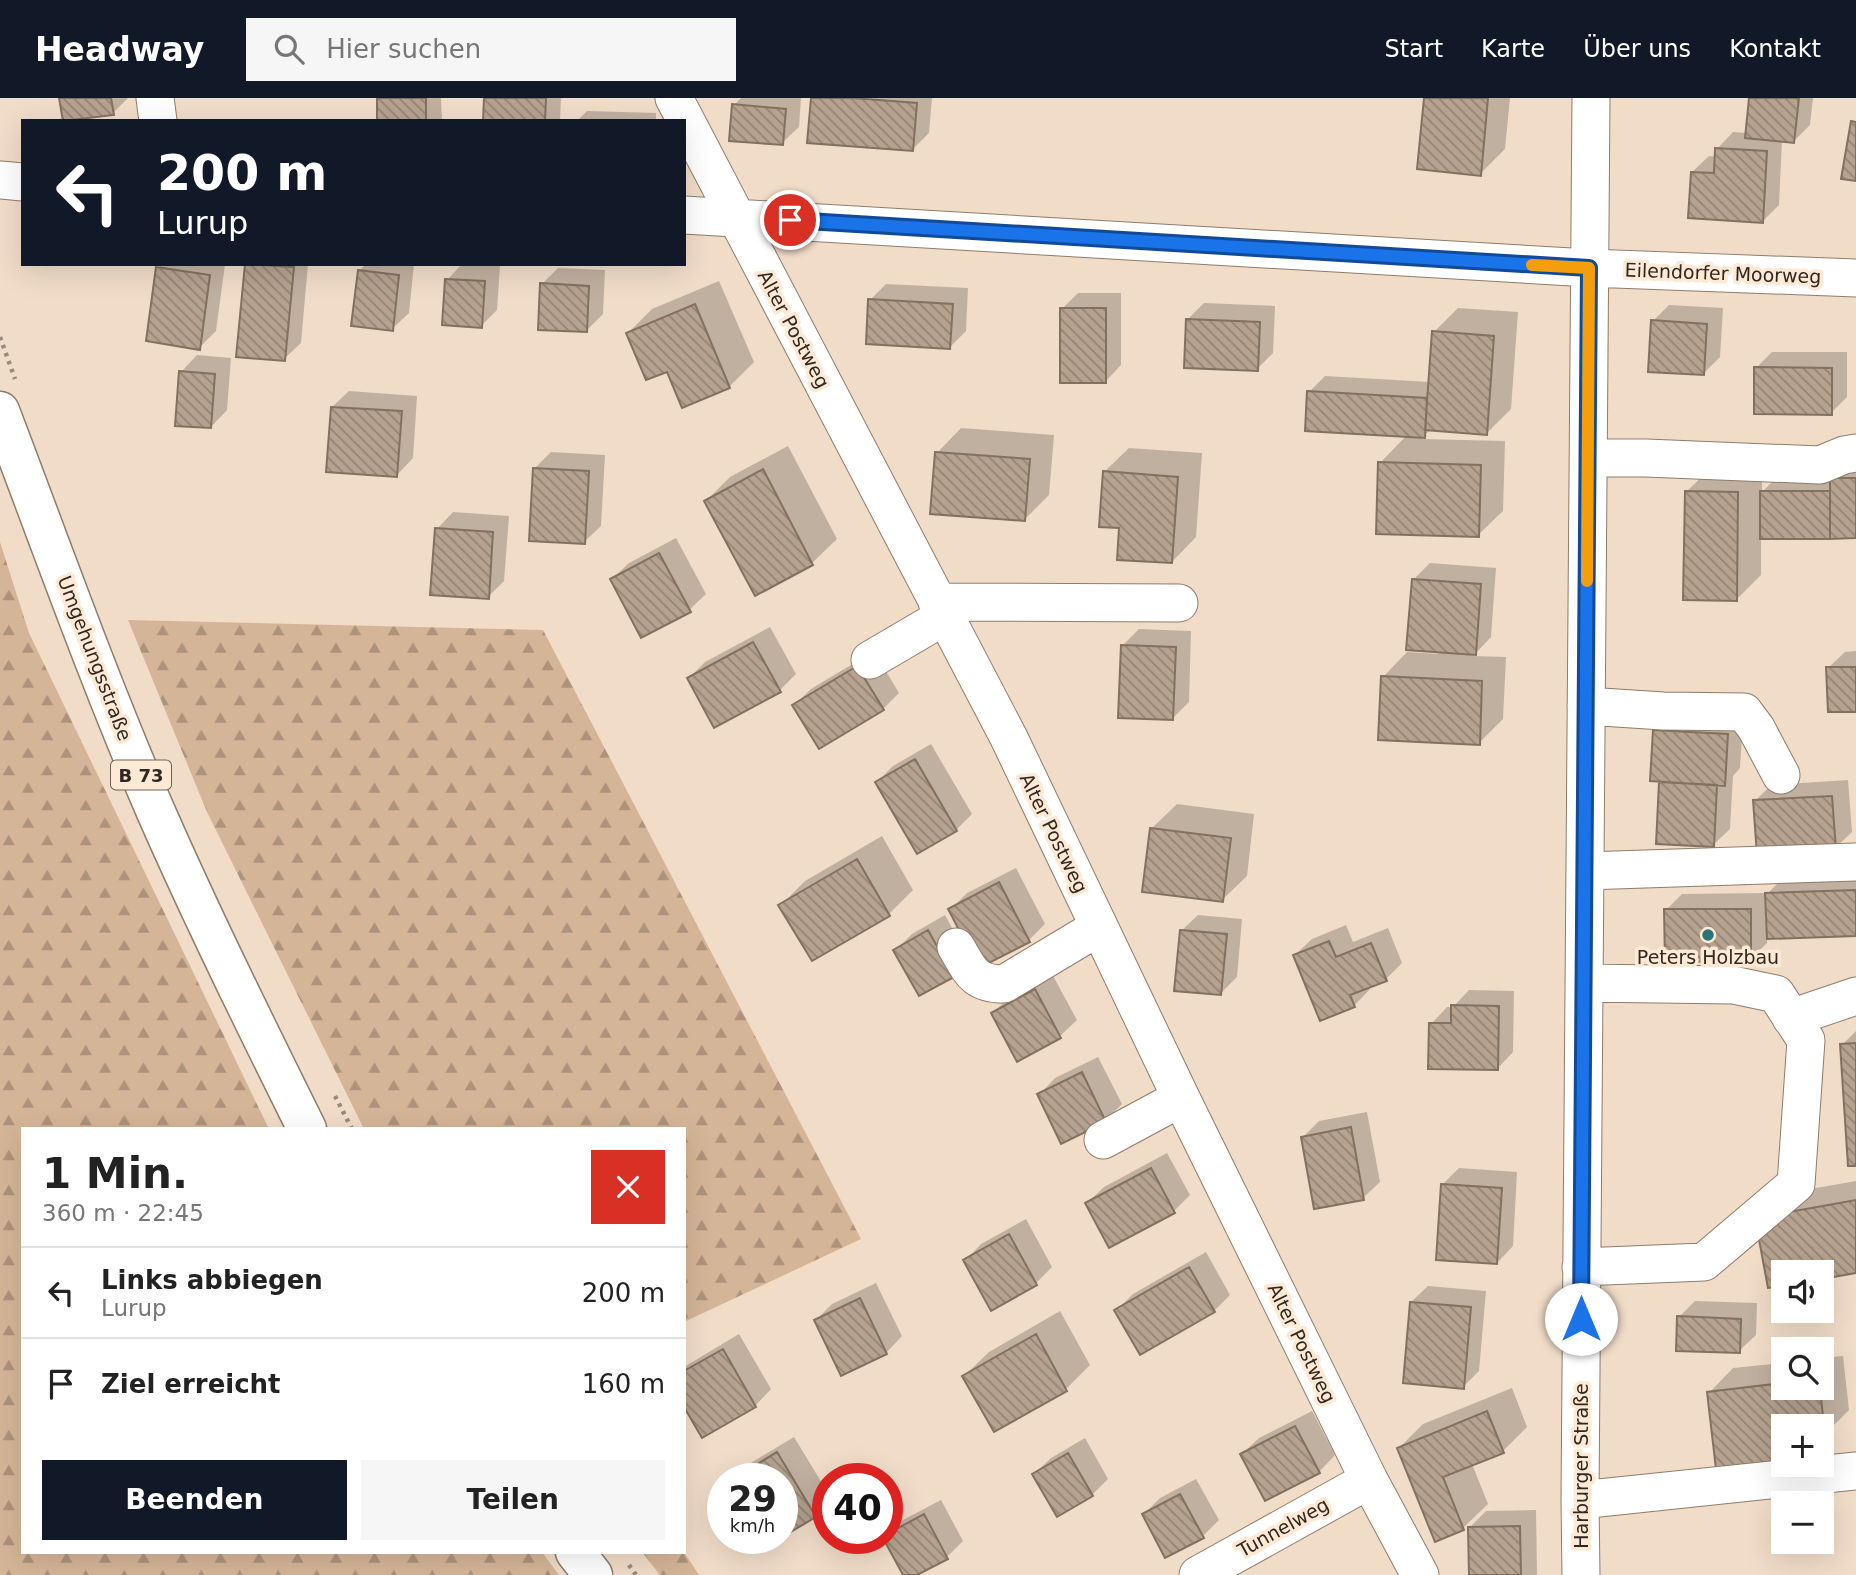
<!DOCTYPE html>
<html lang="de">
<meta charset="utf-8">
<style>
:root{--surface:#fff;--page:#f6f6f6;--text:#222;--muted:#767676;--line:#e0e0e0;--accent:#111827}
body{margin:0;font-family:"DejaVu Sans",sans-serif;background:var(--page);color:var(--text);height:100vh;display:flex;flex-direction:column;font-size:26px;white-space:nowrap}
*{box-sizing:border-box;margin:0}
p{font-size:23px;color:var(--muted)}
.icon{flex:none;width:38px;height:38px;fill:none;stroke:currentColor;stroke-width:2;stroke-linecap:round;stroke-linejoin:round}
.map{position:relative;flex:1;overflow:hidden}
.drawer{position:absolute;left:21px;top:1029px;width:665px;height:427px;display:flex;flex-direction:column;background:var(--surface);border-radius:0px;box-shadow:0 7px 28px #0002}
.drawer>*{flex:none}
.guide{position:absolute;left:21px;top:21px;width:665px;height:147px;border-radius:0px;box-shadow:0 7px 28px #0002;background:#111827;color:#fff;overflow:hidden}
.tools{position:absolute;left:1771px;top:1162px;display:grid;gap:14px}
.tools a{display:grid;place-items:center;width:63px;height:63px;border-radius:0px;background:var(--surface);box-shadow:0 7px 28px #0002;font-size:35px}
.speed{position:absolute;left:707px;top:1365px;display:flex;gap:14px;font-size:35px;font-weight:700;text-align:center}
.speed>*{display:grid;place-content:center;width:91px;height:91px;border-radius:50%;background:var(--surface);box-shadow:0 7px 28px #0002;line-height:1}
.speed small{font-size:18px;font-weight:400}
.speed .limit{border:10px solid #d22;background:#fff;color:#111}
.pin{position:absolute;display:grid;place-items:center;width:60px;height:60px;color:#fff;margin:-30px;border:4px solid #fff;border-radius:50%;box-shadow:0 2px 7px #0007}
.me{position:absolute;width:77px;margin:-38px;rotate:0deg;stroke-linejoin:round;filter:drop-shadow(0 0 5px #0008)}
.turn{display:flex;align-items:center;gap:24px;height:147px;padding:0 21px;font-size:32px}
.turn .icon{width:91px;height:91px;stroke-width:2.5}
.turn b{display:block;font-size:49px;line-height:60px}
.round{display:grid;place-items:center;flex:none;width:74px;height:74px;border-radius:0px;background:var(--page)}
.summary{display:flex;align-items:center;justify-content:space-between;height:119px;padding:0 21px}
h1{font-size:42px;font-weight:800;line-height:52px}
.action{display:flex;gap:14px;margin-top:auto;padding:14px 21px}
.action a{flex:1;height:80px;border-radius:0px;background:var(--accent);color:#fff;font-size:28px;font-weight:800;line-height:80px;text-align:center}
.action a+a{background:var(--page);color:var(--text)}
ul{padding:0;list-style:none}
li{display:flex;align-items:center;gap:21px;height:91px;padding:0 21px;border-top:2px solid var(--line)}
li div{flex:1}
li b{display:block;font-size:26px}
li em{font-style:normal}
header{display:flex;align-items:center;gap:42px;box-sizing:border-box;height:98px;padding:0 35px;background:var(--accent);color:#fff}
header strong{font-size:33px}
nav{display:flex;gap:38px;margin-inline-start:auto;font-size:24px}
.search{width:490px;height:63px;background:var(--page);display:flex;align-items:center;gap:18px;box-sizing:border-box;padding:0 24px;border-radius:0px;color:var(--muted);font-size:26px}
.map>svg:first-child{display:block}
.forest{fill:url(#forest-firs)}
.shadow{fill:#0003}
.building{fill:url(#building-back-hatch);stroke:#83715f;stroke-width:2}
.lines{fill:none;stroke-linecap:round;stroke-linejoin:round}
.minor-casing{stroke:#8f7c6a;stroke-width:39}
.major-casing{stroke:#8f7c6a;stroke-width:41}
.path{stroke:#998a7b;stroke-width:4.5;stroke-dasharray:3.5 5;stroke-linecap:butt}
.minor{stroke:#fff;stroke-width:37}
.major{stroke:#fff;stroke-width:38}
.route-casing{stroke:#114b97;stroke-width:18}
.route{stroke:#1a73e8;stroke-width:12}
.slow{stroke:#f59e0b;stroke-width:12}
.poi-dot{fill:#2a7479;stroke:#fee9d5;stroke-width:2.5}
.labels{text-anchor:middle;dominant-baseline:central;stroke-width:7;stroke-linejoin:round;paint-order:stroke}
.shield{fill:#fee9d5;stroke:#6e6256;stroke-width:2}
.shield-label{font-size:18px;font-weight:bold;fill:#302820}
.street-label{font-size:19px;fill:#302820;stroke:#fee9d5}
.poi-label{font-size:19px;fill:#302820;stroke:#fee9d5}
</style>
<header>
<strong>Headway</strong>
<div class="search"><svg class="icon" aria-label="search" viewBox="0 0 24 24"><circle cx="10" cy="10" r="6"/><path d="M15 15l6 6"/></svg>Hier suchen</div>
<nav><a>Start</a><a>Karte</a><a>Über uns</a><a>Kontakt</a></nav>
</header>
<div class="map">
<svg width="1856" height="1477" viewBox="0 0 1856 1477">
<defs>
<pattern id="forest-firs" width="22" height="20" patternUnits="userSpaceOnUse" patternTransform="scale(1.75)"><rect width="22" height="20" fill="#d5b597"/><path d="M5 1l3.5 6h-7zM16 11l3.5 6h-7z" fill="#ad937b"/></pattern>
<pattern id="building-back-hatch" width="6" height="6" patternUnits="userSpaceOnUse" patternTransform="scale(1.75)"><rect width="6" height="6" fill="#b6a28f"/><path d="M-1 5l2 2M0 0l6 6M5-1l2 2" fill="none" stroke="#948474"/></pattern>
</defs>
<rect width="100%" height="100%" fill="#f1dcc8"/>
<path class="forest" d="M0,444L29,535L269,1031H23V1454H542L559,1477H0Z
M128,522L543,532L861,1141L684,1224V1031H364L207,714Z
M642,1454H684L699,1477H660Z"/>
<path class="shadow" d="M61,0H128L113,15Z
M378,0H441L442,23H379Z
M486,0H561L560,23H485Z
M741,0H801L799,29L782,45L734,7Z
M812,0H932L929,35L913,51Z
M1426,0H1510L1505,51L1480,76Z
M1751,0H1813L1810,27L1794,43L1782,42L1779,107L1763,123L1692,74L1709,58L1717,59V51L1733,34L1747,35Z
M587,13L656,15V23H577Z
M162,166H225L216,233L199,250L158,170Z
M247,166H308L301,245L284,261Z
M366,166H414L409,215L392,231L359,173Z
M462,166L500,168L497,212L481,228L447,182Z
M558,170L605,172L603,216L586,233L542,186Z
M719,183L754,264L729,289L667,271L628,235L652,211Z
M886,186L968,190L966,233L950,249L870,202Z
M1078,195H1121V267L1105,284L1062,211Z
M1204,205L1275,208L1273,255L1257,271L1187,222Z
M1669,207L1723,210L1720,259L1704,275L1653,223Z
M1458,210L1518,214L1511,311L1487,335L1431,331L1421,341L1505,343L1503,413L1478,437L1380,365L1407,337L1309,294L1325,278L1430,284L1434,234Z
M1772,254H1847V299L1831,315L1756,270Z
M197,257L231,260L227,312L211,329L181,274Z
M349,293L417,298L413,360L397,377L332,309Z
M961,330L1054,337L1049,397L1025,421L937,355Z
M788,348L837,441L812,465L755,495L706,403L730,379Z
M1129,350L1202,355L1196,439L1172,464L1121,429L1104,374Z
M551,354L605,357L601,428L584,444L535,370Z
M1856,364V438L1761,439V477L1736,502L1686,394L1711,370H1762V394L1778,378Z
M453,414L509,418L504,483L488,499L437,431Z
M676,440L706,496L689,512L612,481L629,465Z
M1430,465L1496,470L1491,539L1473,558L1506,559L1503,621L1479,645L1383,579L1407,554L1438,556L1413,482Z
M770,529L796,576L780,592L689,580L705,564Z
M1139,531L1191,533L1189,604L1173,620L1123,547Z
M874,553L899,595L883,611L794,607L811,591Z
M1856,553V612L1828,570L1845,554Z
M1671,617L1743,621L1740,670L1733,678L1730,731L1713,747L1657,744L1661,682L1655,633Z
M931,646L972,716L956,732L877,684L893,668Z
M1848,682L1852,734L1835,750L1755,703L1771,687Z
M1177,706L1254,716L1247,778L1222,802L1152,730Z
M882,738L913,792L889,816L781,807L805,783Z
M1856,769V836L1767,839V845L1750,862L1666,812L1682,796L1768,795L1792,771Z
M1016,770L1045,826L1029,842L951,811L967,795Z
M945,817L969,861L896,852L912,836Z
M1198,817L1242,821L1237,879L1220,896L1181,833Z
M1346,827L1353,844L1388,830L1402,865L1386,881L1369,888L1370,891L1354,908L1295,857L1312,841Z
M1052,876L1077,922L1060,938L1017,961L993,915L1009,899Z
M1469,892L1514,893L1513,954L1497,971L1431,926L1447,909H1453Z
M1856,933V1066L1842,947Z
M1098,959L1122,1006L1105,1023L1039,997L1055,980Z
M1367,1014L1380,1084L1363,1100L1303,1039L1319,1023Z
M1167,1055L1190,1097L1174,1113L1087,1105L1104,1089Z
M1459,1070L1517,1074L1513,1148L1497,1165L1443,1086Z
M1856,1083V1173L1822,1179V1174H1783V1186L1769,1188L1782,1096Z
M1026,1121L1052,1169L1036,1185L992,1210L965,1163L981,1146Z
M1206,1154L1230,1197L1214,1213L1117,1212L1133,1196Z
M876,1185L902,1238L886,1255L816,1222L832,1206Z
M1428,1188L1486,1193L1479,1273L1463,1289L1411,1204Z
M1695,1203L1757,1205L1756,1237L1739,1253L1679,1219Z
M1060,1213L1090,1267L1066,1291L964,1278L989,1254Z
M739,1236L771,1291L755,1308L684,1306V1269Z
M1843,1258L1849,1312L1824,1337H1822V1328H1783V1358L1779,1362L1709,1295L1733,1270L1783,1265V1290H1822V1260Z
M1512,1290L1527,1329L1503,1353L1472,1366L1488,1406L1463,1430L1399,1350L1423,1326Z
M1312,1313L1335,1357L1319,1374L1242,1356L1259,1340Z
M794,1339L828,1395V1405L815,1417L782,1437V1381H733L744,1369Z
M1085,1340L1108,1381L1092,1397L1034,1376L1051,1360Z
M1196,1381L1219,1422L1203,1438L1144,1416L1160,1400Z
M941,1402L963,1443L947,1459L913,1477H905L887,1440V1437L901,1423Z
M1536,1412L1537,1477H1471L1469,1430L1486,1413Z"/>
<path class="building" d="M59,0H111L114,17L63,23Z
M377,0H426V23H377Z
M484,0H546L545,23H483Z
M811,0H853L917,5L913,53L807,45Z
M1424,0H1488L1481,78L1417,71Z
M1749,0H1799L1794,45L1745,40Z
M732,6L786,11L783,47L729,43Z
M1851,23L1856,24V83L1841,81Z
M1715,50L1767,53L1763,125L1688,120L1691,74L1714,75Z
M245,166L294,169L285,263L236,259Z
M156,169L210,177L200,252L146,243Z
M358,172L399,177L393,233L351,228Z
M445,181L485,183L482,230L442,227Z
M540,185L589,188L587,234L538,232Z
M868,201L953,206L950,251L866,246Z
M695,206L730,290L682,310L667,274L646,282L626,235Z
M1060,210H1106V285H1060Z
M1186,221L1260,224L1258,273L1184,270Z
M1651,222L1707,226L1704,277L1648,274Z
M1432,233L1494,238L1487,337L1425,332Z
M1754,269L1832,270V317L1754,316Z
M179,273L215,276L211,330L175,328Z
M1307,293L1427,300L1425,340L1305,333Z
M331,309L402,313L397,379L326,374Z
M935,354L1030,361L1025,423L930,416Z
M1378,364L1481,367L1479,439L1376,436Z
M533,370L589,373L585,446L529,443Z
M763,371L813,467L755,498L704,403Z
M1103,373L1178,379L1172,465L1117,462L1119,430L1099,429Z
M1830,380H1856V440L1830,441Z
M1685,393L1738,394L1737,503L1683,502Z
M1760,393H1830V441H1760Z
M435,430L493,434L489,501L430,497Z
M659,455L691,514L641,540L610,481Z
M1412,481L1481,486L1476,557L1406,552Z
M753,544L781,594L714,630L687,580Z
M1121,547L1176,549L1173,622L1118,620Z
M857,568L884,612L819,651L792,607Z
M1826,569H1856V614H1828Z
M1381,578L1482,583L1480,647L1378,642Z
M1653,632L1728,636L1725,688L1650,683Z
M915,661L957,733L917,756L875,684Z
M1659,684L1717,687L1714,749L1656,746Z
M1832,698L1836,752L1757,757L1753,702Z
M1150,730L1231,740L1223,804L1142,794Z
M857,761L890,818L812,863L778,807Z
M999,784L1030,844L979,870L948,811Z
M1856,792V838L1767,841L1765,795Z
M1664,811H1751V863L1665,864Z
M928,832L954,879L919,898L893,852Z
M1180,832L1227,836L1221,897L1174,893Z
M1329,843L1336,859L1371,845L1387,883L1350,897L1355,909L1320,923L1293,857Z
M1035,891L1061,940L1017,964L991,915Z
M1451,907L1499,908L1498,972L1428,971L1429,925H1451Z
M1856,945V1068H1848L1840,946Z
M1082,974L1106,1024L1061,1046L1037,996Z
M1351,1029L1364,1102L1314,1111L1301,1039Z
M1151,1070L1175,1115L1109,1150L1085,1105Z
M1441,1086L1502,1090L1497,1166L1436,1162Z
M1856,1102V1175L1822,1181V1174H1783V1188L1768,1190L1755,1120Z
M1009,1136L1037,1187L991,1213L963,1162Z
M1189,1169L1215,1214L1140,1257L1114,1212Z
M860,1200L887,1256L841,1278L814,1222Z
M1410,1204L1471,1209L1464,1291L1403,1285Z
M1677,1218L1741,1221L1740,1255L1676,1253Z
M1036,1236L1067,1293L994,1334L962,1278Z
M723,1251L756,1309L702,1340L684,1309V1273Z
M1783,1285V1290H1820L1825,1338L1822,1339V1328H1783V1343L1778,1344L1780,1363L1716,1371L1707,1294Z
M1487,1313L1504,1355L1443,1379L1464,1432L1435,1444L1397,1350Z
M1295,1328L1320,1375L1265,1403L1240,1356Z
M777,1354L816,1419L782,1439V1381H733Z
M1068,1355L1093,1398L1057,1419L1032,1376Z
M1180,1396L1204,1440L1165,1460L1142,1416Z
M924,1416L948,1461L917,1477H903L883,1440H887V1436Z
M1520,1428L1521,1477H1469L1468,1429Z
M760,1440H781L765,1450Z"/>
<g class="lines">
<g class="minor-casing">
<path id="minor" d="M155,0L158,23
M674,0L1009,640L1181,1000L1369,1382L1420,1477
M0,82L23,84
M684,117L1589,170L1856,180
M1588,360H1646L1820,367L1844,357L1856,355
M937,504L1179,505
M870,562L945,518
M1586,608L1663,613L1744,614L1756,630L1781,677
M1585,773L1856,764
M956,849C970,872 973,886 1004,886L1099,829
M1791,920L1856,898
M1103,1042L1181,1000
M1581,1169L1704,1164L1796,1086L1806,942L1776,896L1733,887L1584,885
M1580,1402L1856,1373
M1198,1477L1369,1382
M1581,1477L1580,1402L1591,0"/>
</g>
<g class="major-casing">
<path id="major" d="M0,313C51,447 99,583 156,714C203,821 255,926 307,1031
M575,1454L593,1477"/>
</g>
<path class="path" d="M0,239L15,281
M335,998L352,1031
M629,1467L636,1477"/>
<use href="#minor" class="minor"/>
<use href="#major" class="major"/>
</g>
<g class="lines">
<g class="route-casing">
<path id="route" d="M790,122L1589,170L1581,1221"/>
</g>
<use href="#route" class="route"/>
<path class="slow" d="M1532,167L1589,170L1587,483"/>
</g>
<circle class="poi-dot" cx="1708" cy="837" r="7"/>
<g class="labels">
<rect class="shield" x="111" y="662.5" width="60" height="29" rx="5"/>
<g class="shield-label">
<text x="141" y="677">B 73</text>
</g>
<g class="street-label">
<text transform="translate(1723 175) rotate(2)">Eilendorfer Moorweg</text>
<text transform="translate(794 231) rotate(62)">Alter Postweg</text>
<text transform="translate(95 560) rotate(69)">Umgehungsstraße</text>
<text transform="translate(1054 735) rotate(64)">Alter Postweg</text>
<text transform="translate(1302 1245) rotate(64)">Alter Postweg</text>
<text transform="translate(1581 1368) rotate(-90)">Harburger Straße</text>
<text transform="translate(1283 1429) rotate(-29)">Tunnelweg</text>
</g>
<g class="poi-label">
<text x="1708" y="859">Peters Holzbau</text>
</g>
</g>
</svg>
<div class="tools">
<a><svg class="icon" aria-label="sound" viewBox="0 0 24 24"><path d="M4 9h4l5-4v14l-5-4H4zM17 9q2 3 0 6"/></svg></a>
<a><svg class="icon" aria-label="search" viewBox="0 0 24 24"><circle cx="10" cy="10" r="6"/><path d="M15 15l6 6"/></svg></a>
<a>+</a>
<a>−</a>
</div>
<div class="speed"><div>29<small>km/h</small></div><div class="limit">40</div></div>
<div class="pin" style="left:790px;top:122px;background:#d93025"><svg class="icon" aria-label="arrive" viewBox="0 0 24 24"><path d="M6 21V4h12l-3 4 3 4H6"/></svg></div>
<svg class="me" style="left:1581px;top:1221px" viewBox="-20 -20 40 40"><circle r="19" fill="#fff"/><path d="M0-13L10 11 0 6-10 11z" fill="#1a73e8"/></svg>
<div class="guide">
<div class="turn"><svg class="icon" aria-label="left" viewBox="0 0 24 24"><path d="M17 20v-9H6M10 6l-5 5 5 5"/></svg><div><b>200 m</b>Lurup</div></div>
</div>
<section class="drawer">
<div class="summary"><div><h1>1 Min.</h1><p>360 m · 22:45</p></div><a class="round" style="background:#d93025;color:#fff"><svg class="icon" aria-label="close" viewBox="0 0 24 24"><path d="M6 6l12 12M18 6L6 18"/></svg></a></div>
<ul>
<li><svg class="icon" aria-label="left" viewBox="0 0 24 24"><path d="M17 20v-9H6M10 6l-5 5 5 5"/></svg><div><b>Links abbiegen</b><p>Lurup</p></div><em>200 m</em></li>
<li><svg class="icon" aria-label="arrive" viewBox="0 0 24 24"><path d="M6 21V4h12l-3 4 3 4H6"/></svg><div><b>Ziel erreicht</b></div><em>160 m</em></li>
</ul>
<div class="action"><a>Beenden</a><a>Teilen</a></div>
</section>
</div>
